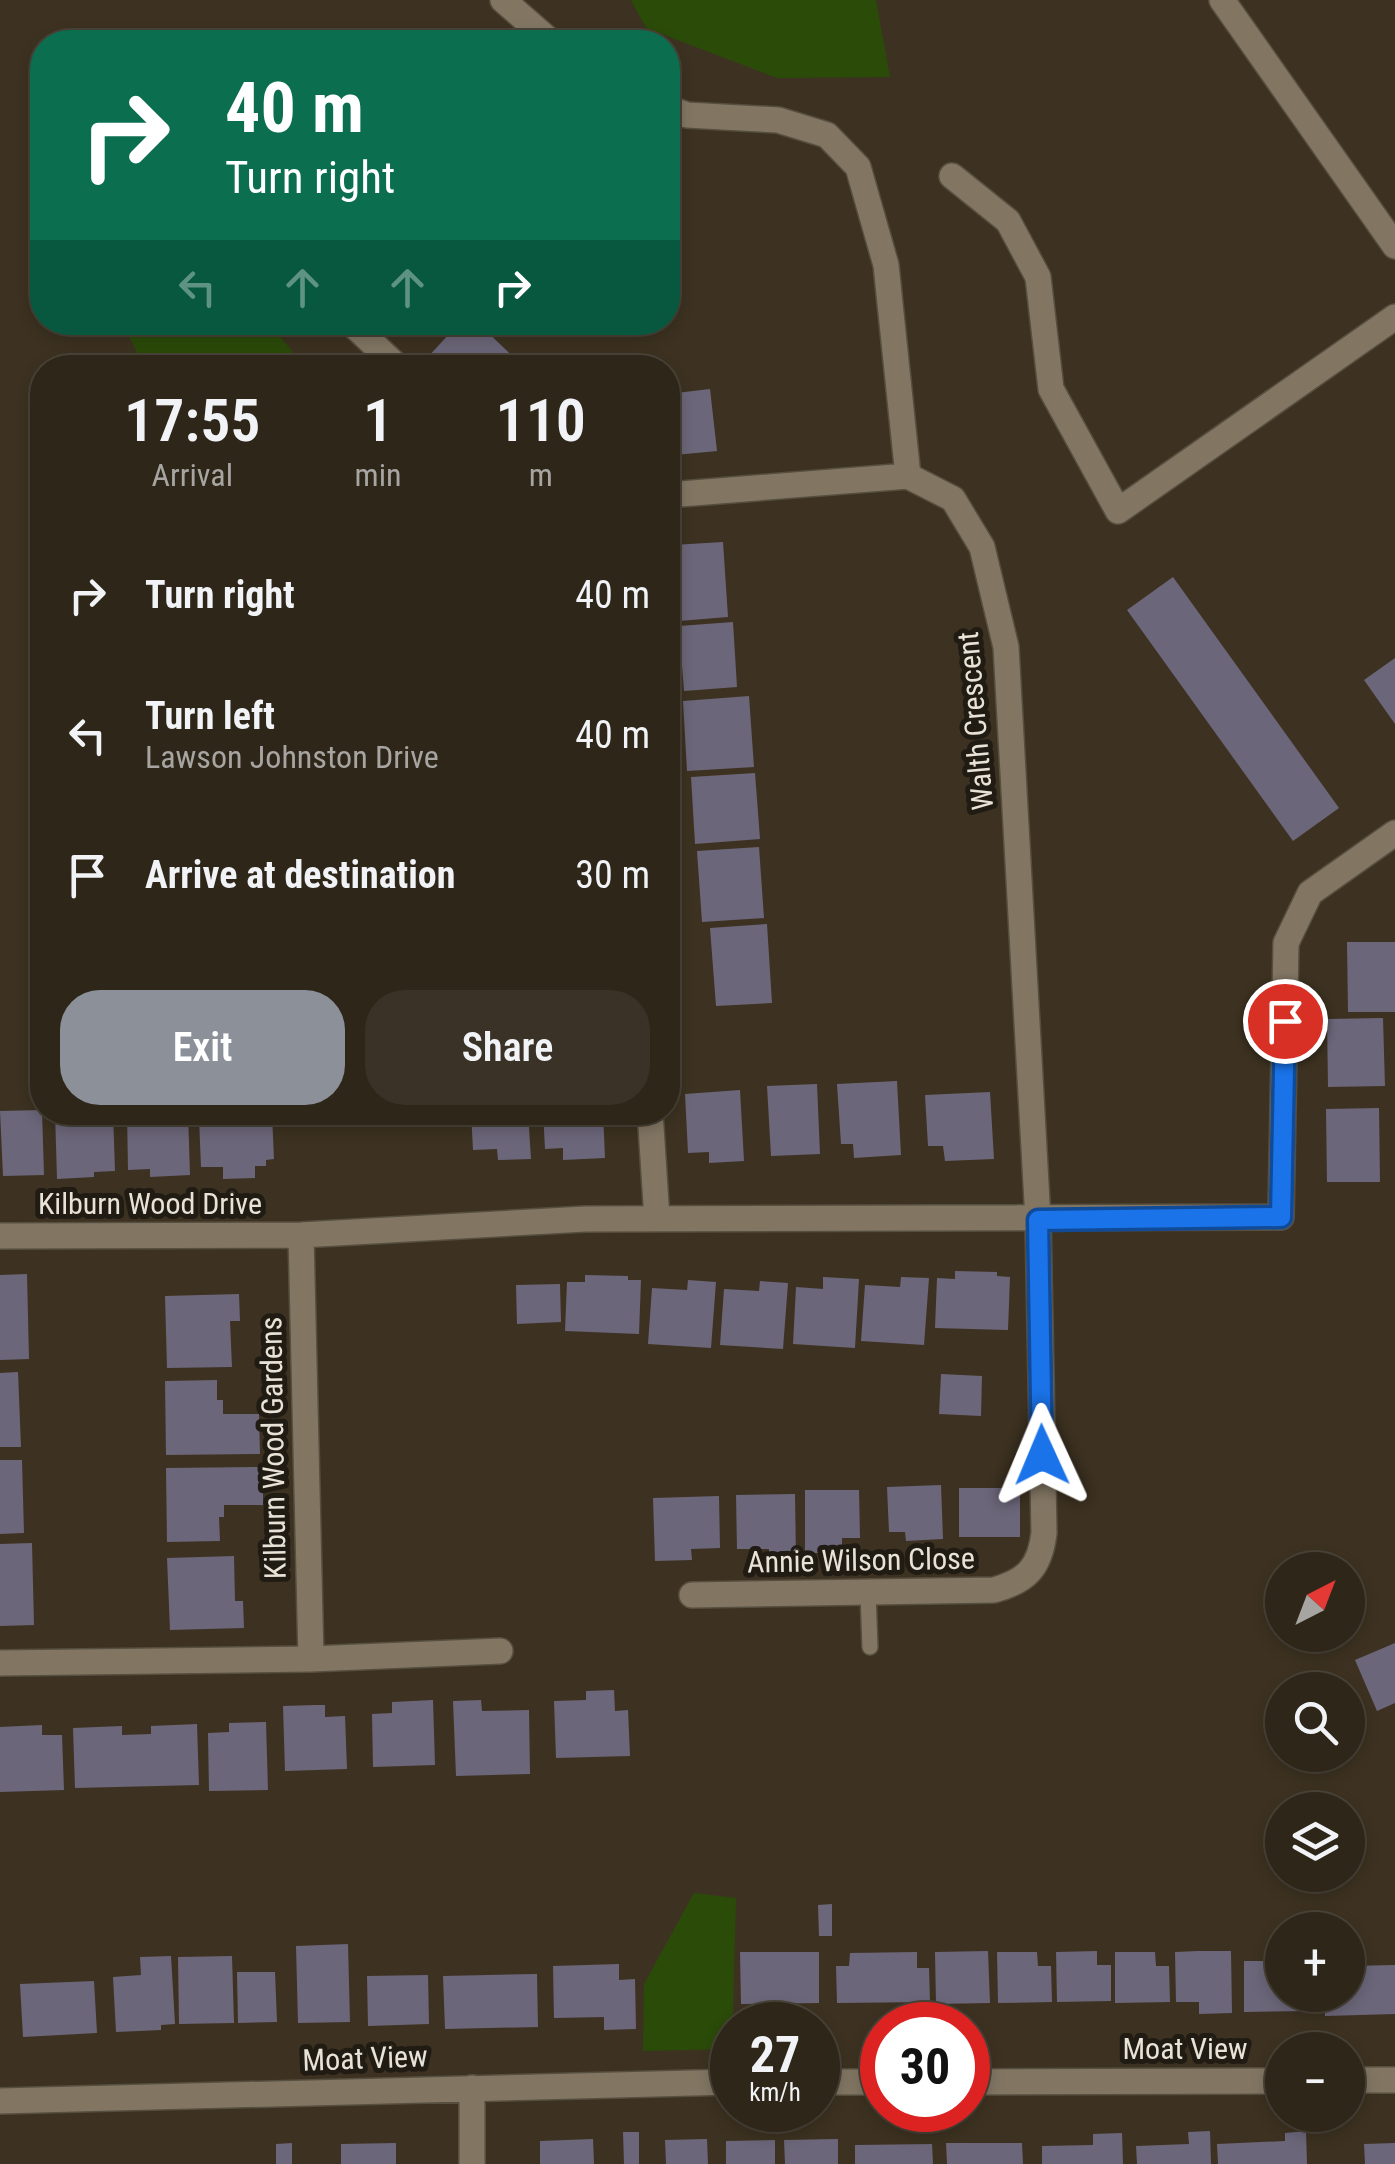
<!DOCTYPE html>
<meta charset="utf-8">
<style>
:root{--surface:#2e2619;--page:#3a3226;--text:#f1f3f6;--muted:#a7a5a2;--line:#494338;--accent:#8c9099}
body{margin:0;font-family:"Roboto Condensed",sans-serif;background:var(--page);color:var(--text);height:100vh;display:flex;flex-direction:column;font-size:38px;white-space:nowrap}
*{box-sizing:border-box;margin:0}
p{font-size:32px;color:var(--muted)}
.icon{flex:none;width:55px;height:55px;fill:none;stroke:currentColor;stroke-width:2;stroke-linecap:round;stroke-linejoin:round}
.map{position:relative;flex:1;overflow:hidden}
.panel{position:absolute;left:30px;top:355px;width:650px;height:770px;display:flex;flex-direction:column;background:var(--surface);border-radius:40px;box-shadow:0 5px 15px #0003,0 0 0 2px var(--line)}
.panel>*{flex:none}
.hud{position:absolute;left:30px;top:30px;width:650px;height:305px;border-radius:40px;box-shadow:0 5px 15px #0003,0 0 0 2px var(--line);background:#0b6e4f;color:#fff;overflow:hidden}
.needle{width:65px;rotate:42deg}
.fabs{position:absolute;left:1265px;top:1552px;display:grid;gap:20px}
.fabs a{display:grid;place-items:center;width:100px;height:100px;border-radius:50%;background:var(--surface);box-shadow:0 5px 15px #0003,0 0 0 2px var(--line);font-size:50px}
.speed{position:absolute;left:710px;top:2002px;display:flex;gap:20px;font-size:50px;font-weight:700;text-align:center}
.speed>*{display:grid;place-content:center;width:130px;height:130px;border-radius:50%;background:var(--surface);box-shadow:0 5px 15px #0003,0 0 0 2px var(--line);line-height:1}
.speed small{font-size:25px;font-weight:400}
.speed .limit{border:15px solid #d22;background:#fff;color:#111}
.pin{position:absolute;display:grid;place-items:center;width:85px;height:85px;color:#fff;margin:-42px;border:5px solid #fff;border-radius:50%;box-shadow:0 2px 10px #0007}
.me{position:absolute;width:110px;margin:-55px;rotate:359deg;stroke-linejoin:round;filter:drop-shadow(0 0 8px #0008)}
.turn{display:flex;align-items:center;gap:35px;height:210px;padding:0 30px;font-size:45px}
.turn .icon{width:130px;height:130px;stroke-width:2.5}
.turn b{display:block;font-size:70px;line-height:85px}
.lanes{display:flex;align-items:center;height:95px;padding:0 30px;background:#0003;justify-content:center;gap:50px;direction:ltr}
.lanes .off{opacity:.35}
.eta{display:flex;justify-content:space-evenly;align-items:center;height:170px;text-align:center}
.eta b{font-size:60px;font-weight:600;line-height:70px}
.button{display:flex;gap:20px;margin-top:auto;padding:20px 30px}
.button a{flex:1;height:115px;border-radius:40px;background:var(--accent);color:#fff;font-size:40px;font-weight:600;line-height:115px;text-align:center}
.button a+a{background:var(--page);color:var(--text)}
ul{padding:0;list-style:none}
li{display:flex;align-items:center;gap:30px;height:140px;padding:0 30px}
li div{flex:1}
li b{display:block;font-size:38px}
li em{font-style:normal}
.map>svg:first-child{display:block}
.green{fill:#2b4b09}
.building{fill:#6c667a}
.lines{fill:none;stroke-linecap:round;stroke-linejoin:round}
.service-casing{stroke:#564e3f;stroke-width:18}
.minor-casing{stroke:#564e3f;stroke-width:28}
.service{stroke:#827663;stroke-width:15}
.minor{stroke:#827663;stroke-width:25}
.route-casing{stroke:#114b97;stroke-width:25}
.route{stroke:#1a73e8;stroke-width:18}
.labels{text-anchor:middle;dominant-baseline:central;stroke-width:10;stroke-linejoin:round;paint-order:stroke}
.street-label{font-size:30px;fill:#e8e2d7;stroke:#201b13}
</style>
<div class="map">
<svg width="1395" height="2164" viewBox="0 0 1395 2164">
<rect width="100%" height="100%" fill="#3d3221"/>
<path class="green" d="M631,0H876L890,77L777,78L646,28Z
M123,323H269L305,367H77L138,355Z
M694,1893L736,1898L732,2049L643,2051L644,1984Z"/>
<path class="building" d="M460,322H477L525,368H440L428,357Z
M710,389L717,451L675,455L677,465L668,466V394Z
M723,542L728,617L679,621L673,545Z
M1173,577L1339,808L1293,841L1127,610Z
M733,622L737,687L684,691L679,626Z
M1395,658V724L1364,680Z
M749,696L754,767L687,771L683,701Z
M755,773L760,839L695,844L691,777Z
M759,847L764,918L702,922L697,851Z
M767,924L772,1003L716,1006L710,928Z
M1347,942H1395V1012H1348Z
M1383,1018L1385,1086L1328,1087L1327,1019Z
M897,1081L901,1155L854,1158L853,1144H841L837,1084Z
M817,1084L820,1154L771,1156L767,1086Z
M740,1090L744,1161L709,1163V1152L688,1153L685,1094Z
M990,1092L994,1159L945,1161L943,1146H928L925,1095Z
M1379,1108L1380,1182H1327L1326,1109Z
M42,1110L44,1175L3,1176L0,1111Z
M55,1112H113L115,1171L94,1172V1177L57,1179Z
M127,1112H188L190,1175L150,1177V1169L128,1170Z
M471,1112H528L531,1159L498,1160L497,1149L473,1150Z
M543,1112H603L605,1158L563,1160V1148L545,1149Z
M272,1115L274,1159L266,1160V1166H255V1178L223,1179V1167H201L199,1118Z
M955,1271L997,1272V1276L1010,1277L1008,1330L935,1328L937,1278L955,1279Z
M27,1274L29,1359L0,1360V1275Z
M585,1275L628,1276V1280H641L639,1334L565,1331L567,1282H585Z
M823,1277L859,1279L855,1348L793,1344L796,1287L823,1289Z
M901,1277L929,1278L924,1345L861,1341L865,1285L900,1287Z
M688,1280L716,1282L711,1348L648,1344L652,1288L687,1290Z
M760,1281L788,1283L783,1349L720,1345L724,1289L759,1291Z
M560,1284L561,1322L517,1324L516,1285Z
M239,1294L240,1321H230L232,1367L167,1368L165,1296Z
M18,1372L21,1447H0V1373Z
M941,1374L982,1376L981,1416L939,1414Z
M217,1380V1400H223V1414H259L260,1454L166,1455L165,1381Z
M0,1460H22L24,1533L0,1534Z
M263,1467V1505H224V1517H219L220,1541L167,1542L166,1468Z
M941,1485L943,1539L906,1541L905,1532H889L887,1487Z
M959,1488H1020V1537H959Z
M805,1490H859L860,1538H842V1553H805Z
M795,1494L796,1559H769V1549H737L736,1495Z
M719,1496L720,1548L691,1549L692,1560L655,1561L653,1498Z
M32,1543L34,1625L0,1626V1544Z
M234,1556L235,1601H243L244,1628L170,1630L167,1558Z
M1395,1643V1703L1377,1711L1355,1660Z
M614,1690L615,1711L628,1710L630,1756L556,1758L554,1701L586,1700V1691Z
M433,1700L435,1765L373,1767L372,1714L392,1713V1702Z
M481,1700L482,1711L529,1710L530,1774L456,1776L453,1701Z
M315,1705H325V1717L345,1716L347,1769L285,1771L283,1706Z
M266,1722L268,1790L209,1791L208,1733L229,1732V1723Z
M197,1724L199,1785L75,1788L73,1728L122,1726V1735L151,1734V1726Z
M42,1725V1735H62L64,1790L0,1792V1727Z
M832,1904V1936H819L818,1905Z
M348,1944L350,2022L298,2023L296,1946Z
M988,1951L990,2003L936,2004L935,1952Z
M1097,1951V1965H1111V2001L1057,2002L1056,1952Z
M1198,1951H1231L1232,2013L1199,2014V2002H1176L1175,1952Z
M740,1952H819V2003L741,2004Z
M917,1952V1968H929L930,2002L837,2003L836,1966H849L850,1953Z
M997,1952H1037L1038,1966H1051L1052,2002L998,2003Z
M1115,1952H1155L1156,1966H1169L1170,2002L1115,2003Z
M171,1956L175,2024L161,2025V2030L116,2032L113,1977L141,1975L140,1957Z
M232,1956L234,2023L179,2024L178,1957Z
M1244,1961H1282V1995H1348V1966L1395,1965V2014L1325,2016V2004H1310V2011L1244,2012Z
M619,1964V1980L635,1979L636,2029L604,2030V2017L554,2018L553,1966Z
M237,1972H275L277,2022L238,2023Z
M537,1974L538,2027L445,2029L443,1976Z
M428,1975L429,2024L368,2026L367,1976Z
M94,1981L97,2033L23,2037L20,1984Z
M1210,2131L1211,2164H1137L1136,2146L1189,2144L1188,2132Z
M1306,2131L1307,2164H1218L1217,2144L1285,2141V2133Z
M623,2132H639V2164H624Z
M1122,2133L1123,2164H1042V2146L1093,2145V2134Z
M593,2139L594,2164H540V2141Z
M707,2139L708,2164H666L665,2140Z
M838,2139V2164H785L784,2140Z
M775,2140V2164H726V2141Z
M292,2143V2164H276V2144Z
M396,2143V2164H341V2144Z
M946,2143H1022L1023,2164H947Z
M1395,2143V2164H1365L1364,2144Z
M932,2144L933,2164H855V2145Z"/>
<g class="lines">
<g class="service-casing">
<path id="service" d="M868,1593L870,1647"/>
</g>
<g class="minor-casing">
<path id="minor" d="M503,0L551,42
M1222,0L1395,246
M668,108L687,115L778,120L827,135L858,167L886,265L908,476L953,499L982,547L1006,647L1038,1220L1044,1533C1040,1567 1027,1581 994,1590L692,1595
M952,176L1008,221L1038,277L1051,389L1118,511L1395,317
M350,322L399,368
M668,495L908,476
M650,1112L657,1219
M0,1236L301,1235L585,1219L1281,1217L1286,943L1310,893L1395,833
M311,1659L500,1651
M0,1663L311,1659L301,1235
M1348,2080H1395
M818,2082H882
M968,2082L1282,2081
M0,2101L732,2082
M472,2164V2088"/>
</g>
<use href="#service" class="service"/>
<use href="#minor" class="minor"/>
</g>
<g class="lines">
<g class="route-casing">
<path id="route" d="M1042,1455L1038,1220L1281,1217L1285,1021"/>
</g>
<use href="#route" class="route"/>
</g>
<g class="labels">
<g class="street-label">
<text transform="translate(975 721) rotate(-95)">Walth Crescent</text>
<text x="150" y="1203">Kilburn Wood Drive</text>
<text transform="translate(273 1448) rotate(-91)">Kilburn Wood Gardens</text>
<text transform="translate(861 1560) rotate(-1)">Annie Wilson Close</text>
<text x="1185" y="2048">Moat View</text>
<text transform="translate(365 2058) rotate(-2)">Moat View</text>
</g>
</g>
</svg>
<div class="fabs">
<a><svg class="needle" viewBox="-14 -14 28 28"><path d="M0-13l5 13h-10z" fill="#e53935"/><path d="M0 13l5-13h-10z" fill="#a7a5a2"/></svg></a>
<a><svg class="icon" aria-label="search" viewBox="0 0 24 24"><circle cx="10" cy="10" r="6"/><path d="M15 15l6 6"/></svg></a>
<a><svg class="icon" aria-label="layers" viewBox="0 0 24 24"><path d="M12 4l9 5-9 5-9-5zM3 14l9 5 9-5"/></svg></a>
<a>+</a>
<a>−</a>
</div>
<div class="speed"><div>27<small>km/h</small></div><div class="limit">30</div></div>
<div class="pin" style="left:1285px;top:1021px;background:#d93025"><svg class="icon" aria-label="arrive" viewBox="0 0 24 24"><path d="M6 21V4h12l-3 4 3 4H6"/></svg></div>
<svg class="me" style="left:1042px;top:1455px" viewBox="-20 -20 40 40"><path d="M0-17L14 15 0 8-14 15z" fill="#1a73e8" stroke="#fff" stroke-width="4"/></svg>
<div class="hud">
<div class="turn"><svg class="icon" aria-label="right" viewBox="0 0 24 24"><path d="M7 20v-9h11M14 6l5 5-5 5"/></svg><div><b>40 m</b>Turn right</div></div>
<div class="lanes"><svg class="icon off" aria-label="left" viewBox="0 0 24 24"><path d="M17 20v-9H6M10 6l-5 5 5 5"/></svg><svg class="icon off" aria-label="ahead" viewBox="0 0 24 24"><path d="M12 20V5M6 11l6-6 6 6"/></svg><svg class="icon off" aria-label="ahead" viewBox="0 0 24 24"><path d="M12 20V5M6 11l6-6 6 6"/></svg><svg class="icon" aria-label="right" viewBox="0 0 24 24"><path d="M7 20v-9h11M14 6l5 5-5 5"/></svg></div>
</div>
<section class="panel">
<div class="eta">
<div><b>17:55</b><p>Arrival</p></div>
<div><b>1</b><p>min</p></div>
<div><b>110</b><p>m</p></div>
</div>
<ul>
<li><svg class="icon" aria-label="right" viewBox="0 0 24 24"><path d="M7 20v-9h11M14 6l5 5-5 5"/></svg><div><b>Turn right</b></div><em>40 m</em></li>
<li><svg class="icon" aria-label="left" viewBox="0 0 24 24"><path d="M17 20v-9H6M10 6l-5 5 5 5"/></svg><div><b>Turn left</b><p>Lawson Johnston Drive</p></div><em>40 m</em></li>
<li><svg class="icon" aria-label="arrive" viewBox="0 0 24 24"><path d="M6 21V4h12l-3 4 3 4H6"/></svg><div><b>Arrive at destination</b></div><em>30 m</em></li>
</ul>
<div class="button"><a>Exit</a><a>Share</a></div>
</section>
</div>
